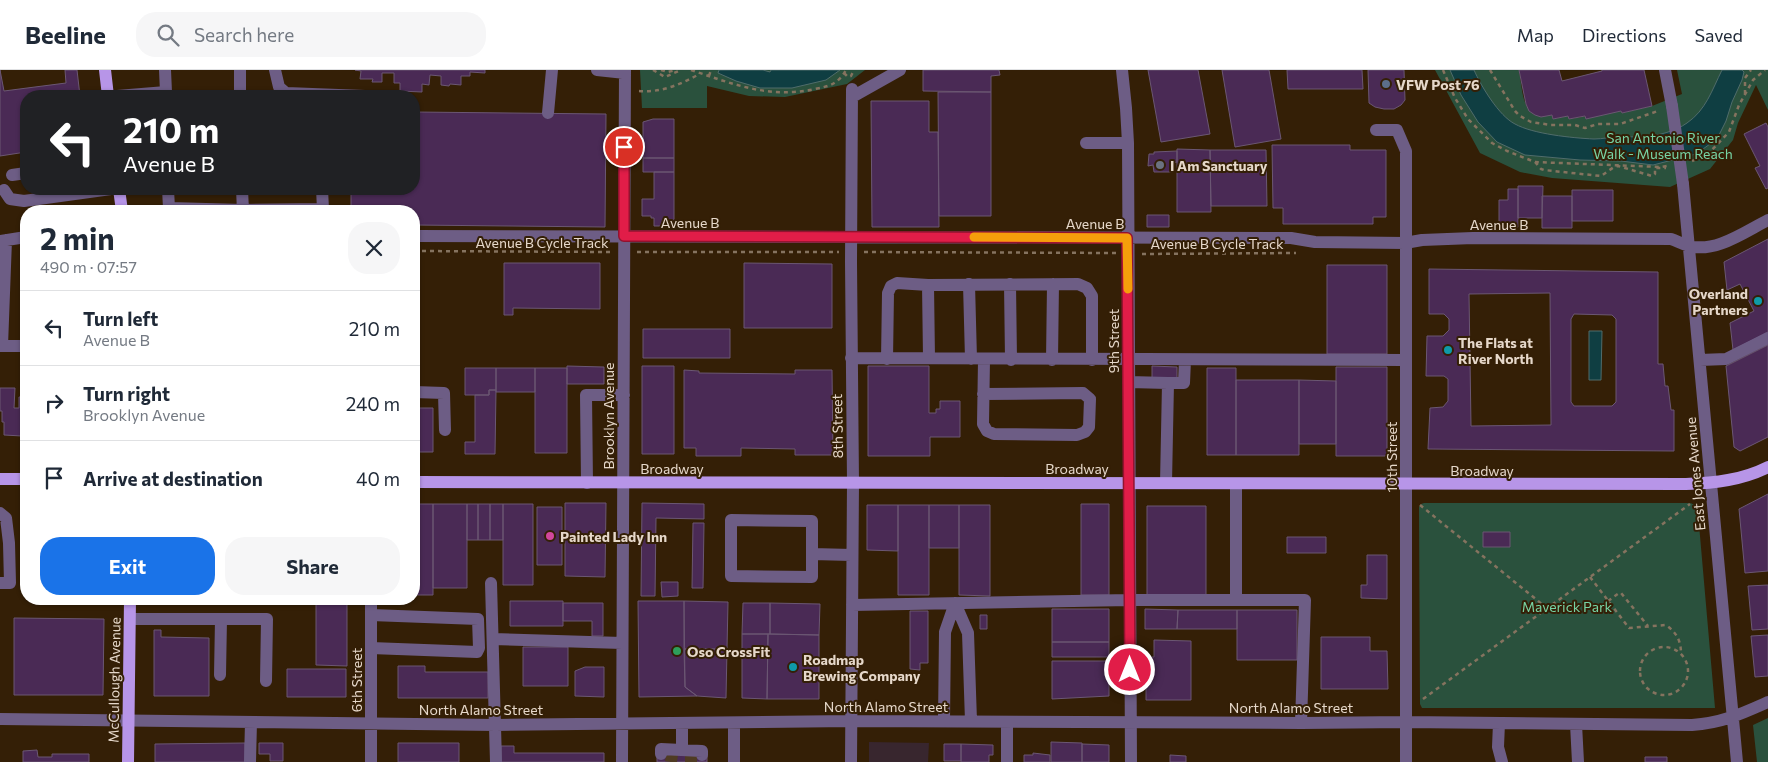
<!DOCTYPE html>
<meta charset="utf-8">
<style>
:root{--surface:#fff;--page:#f6f6f7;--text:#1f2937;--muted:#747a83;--line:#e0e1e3;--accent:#1a73e8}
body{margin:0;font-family:Commissioner,sans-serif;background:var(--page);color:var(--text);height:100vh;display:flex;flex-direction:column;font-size:19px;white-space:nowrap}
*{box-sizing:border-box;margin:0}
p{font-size:16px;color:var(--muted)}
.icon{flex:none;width:28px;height:28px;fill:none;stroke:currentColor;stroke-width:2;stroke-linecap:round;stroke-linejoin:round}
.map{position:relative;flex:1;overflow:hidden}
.details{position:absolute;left:20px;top:135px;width:400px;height:400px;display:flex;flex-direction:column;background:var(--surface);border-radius:20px;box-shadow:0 1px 4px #0004}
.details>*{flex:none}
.guide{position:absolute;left:20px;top:20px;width:400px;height:105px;border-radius:20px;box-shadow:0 1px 4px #0004;background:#202124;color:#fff;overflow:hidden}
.pin{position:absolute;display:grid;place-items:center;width:42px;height:42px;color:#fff;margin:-21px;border:2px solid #fff;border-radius:50%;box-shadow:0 1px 5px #0007}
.me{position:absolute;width:55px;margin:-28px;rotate:0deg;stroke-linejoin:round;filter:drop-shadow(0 0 4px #0008)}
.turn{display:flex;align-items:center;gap:18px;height:105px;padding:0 20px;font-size:22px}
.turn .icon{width:65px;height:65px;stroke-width:2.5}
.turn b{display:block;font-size:35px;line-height:42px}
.round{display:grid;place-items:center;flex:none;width:52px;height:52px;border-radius:20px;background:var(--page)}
.summary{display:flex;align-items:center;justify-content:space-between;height:85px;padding:0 20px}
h1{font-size:30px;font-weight:700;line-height:38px}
.action{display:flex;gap:10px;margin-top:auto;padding:10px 20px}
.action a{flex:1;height:58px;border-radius:20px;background:var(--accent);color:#fff;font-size:20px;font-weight:700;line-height:58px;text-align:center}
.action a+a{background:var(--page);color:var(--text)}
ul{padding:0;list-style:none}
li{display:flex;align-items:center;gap:15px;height:75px;padding:0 20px;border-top:1px solid var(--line)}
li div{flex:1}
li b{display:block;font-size:19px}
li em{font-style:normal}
header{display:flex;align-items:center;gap:30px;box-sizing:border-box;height:70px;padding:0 25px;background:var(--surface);border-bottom:1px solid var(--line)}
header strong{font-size:24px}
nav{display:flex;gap:28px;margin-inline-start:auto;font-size:18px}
.search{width:350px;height:45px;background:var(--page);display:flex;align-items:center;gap:12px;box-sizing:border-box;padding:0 18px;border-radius:20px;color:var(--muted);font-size:19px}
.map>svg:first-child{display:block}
.commercial{fill:#38262e}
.green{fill:#2a513d}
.water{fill:#0f3e42;stroke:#506c6b}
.building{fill:#4a2a55;stroke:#6b5773;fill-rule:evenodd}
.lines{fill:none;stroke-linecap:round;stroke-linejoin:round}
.minor-tunnel{stroke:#4f3b23;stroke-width:12;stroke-dasharray:12 6;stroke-linecap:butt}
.path{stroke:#85735f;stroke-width:2.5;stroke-dasharray:4 4;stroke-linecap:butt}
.minor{stroke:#6d5d85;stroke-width:12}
.major{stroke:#b795e8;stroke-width:12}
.minor-bridge{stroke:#6d5d85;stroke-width:12}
.route-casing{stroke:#92132f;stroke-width:12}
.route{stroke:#e11d48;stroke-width:9}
.slow{stroke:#f59e0b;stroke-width:9}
.service-dot{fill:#5c6f8a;stroke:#341f06;stroke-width:2}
.worship-dot{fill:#6b7280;stroke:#341f06;stroke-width:2}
.culture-dot{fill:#0f9aa8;stroke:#341f06;stroke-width:2}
.hotel-dot{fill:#d1479c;stroke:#341f06;stroke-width:2}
.leisure-dot{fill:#2e9e5b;stroke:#341f06;stroke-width:2}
.labels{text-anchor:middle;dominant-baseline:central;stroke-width:4;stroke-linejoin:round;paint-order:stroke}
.poi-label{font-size:14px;font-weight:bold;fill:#e6d8ca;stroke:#341f06;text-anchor:start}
.park-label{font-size:14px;fill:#77d4a5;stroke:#341f06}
.street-label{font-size:14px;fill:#e6d8ca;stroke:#341f06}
</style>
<header>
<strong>Beeline</strong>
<div class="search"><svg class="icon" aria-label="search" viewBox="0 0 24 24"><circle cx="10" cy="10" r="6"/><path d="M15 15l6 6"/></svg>Search here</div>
<nav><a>Map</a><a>Directions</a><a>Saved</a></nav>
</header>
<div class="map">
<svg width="1768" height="692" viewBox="0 0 1768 692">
<rect width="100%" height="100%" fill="#341f06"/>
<path class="commercial" d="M869,672L929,673L928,692H869Z"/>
<path class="green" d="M640,0H865L847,14L785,27L749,26L707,16V38H642Z
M1435,0H1519C1523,22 1521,51 1552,45L1553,49L1568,46L1569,49L1621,41L1622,43L1652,36L1682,24L1677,0H1768V40L1756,15L1738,53L1733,70L1710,99L1670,117L1552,108L1520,102L1480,83Z
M1424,433H1690C1696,435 1697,437 1698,443L1715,638H1422L1420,634L1419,437L1421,434Z
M1768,648V692H1757L1753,655Z"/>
<path class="water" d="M719,0H763L770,2L771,0H840L826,10L792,18H760L736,11L718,3Z
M1450,0H1474C1481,16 1499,46 1515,54C1533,64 1572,68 1594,69C1603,69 1611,67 1620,66C1628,66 1636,68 1643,67C1657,66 1676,61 1687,53C1706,40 1712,20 1722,0H1742L1744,2L1742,10L1732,32L1726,51L1717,69L1696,84L1653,95L1621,91L1580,90L1525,85L1497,72L1478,52L1461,25Z
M1589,261H1602L1601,310H1589Z"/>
<path class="building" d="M0,0L4,21L66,13L65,0H77L80,26H26V82L0,86Z
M355,0H485V3L470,2V6H461V15L450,14L449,16L441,15V6L430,5L429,15L422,14V22L400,21V13H394V3H382V12H372L373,9H360L361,1Z
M923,0H999L1000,5L991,6V22L923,21Z
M1148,0H1198L1210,64L1161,72Z
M1222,0H1269L1281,69L1235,77Z
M1287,0H1362L1363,19H1288Z
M1368,0H1404L1405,30L1401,35L1394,39H1384L1375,37L1369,33Z
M1519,0H1559L1562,11L1602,1V0H1644L1652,36L1622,43L1621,41L1586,49L1585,46L1569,49L1568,46L1553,49L1552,45L1541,47L1535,45L1529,41L1526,34Z
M938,22H991V146H939Z
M871,31H929V62H938L939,157H872Z
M414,42L606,44L605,157L414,155V141H351V119H414Z
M653,49H674V88H643V52Z
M1766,53L1768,57V118L1766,119L1755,98L1760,96L1744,64Z
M1272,75H1350V80H1386V147H1373V154H1283V138H1273Z
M1177,79L1210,80L1211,142H1177Z
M1210,80H1266L1267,136H1211Z
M1177,81V92L1172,93V102H1154L1153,95L1148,96L1149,84H1154V82Z
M643,88H674V102H643Z
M654,102H674V156H654V148H651V146H642V129H654Z
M1518,116H1543L1542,148H1518Z
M1508,119H1518V157H1499V130H1508Z
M1572,120H1613V151H1572Z
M1542,126H1572V158H1542Z
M1147,145H1169V157H1147Z
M1768,169V262L1733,280L1730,253L1754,241L1740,214L1727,220L1724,192Z
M504,193H600V239L513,238V245H504Z
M744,193L832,194V258H744Z
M1327,195H1387V284H1327Z
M1429,199L1658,202V294H1663L1665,316H1668L1671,340H1674V381L1428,379L1430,338L1443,337L1448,331V309L1444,306H1426L1427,266H1443L1449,260V249L1444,244H1429ZM1550,223L1551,355L1471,356L1469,224ZM1574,244L1612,245L1616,249V332L1612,336H1574L1571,332V249Z
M643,259H730V288H643Z
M1768,275V367L1740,381L1734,377L1726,296Z
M567,296L604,297V314H567Z
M642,296H674V384H642Z
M868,296H929V343H936V339H940V331H960V367H930V386H868Z
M1152,296L1177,297V308H1152Z
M1336,297H1387V386H1336Z
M465,298H496V320H489V325H465Z
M496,298H535V322H496Z
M535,298H567V383H535Z
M1207,298H1236V385H1207Z
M684,300L699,301V303L795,304V300H832L833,385H795V379L741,378V386H696V378H684Z
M1236,310H1299V385H1236Z
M1299,310L1336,311V374H1299Z
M0,318H15L14,338H19V327H26V368H22V366L4,365V352H2V341H0Z
M489,320H496L495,384H465V372H475V325H489Z
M414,338H433V382H414Z
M1768,424V501L1745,503L1739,439Z
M565,433H606L605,507L565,506Z
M642,433L704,434V449L656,448L655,526H641Z
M414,434H433V525H414Z
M433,434H467V518H433Z
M467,434H478V470H467Z
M478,434H490V470H478Z
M490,434H503V470H490Z
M503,434H533V515H503Z
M1081,434H1109V525H1081Z
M867,435H898V481L867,480Z
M898,435H929V525H898Z
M929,435H959V478H929Z
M959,435H990V526L959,525Z
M1147,436H1206V525H1147Z
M537,437H562V495H537Z
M693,453H704L703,518H692Z
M1483,462H1510V477H1483Z
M1287,467H1326V483H1287Z
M1367,485H1387V529L1361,528V515H1367Z
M661,512H678V526L662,527Z
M1768,515V559L1752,560L1748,516Z
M510,531H563V556H510Z
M638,531H684L685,617L697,626L639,627Z
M684,531L728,532L727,579H684Z
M316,532H347V596L316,595Z
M563,533H603V566H592V551H563Z
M743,533H770V564H742Z
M770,533L820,534L819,565L770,564Z
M1052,539H1109V572H1052Z
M1145,539L1178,540L1177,559H1145Z
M1178,540H1237V559H1177Z
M1237,540H1297V590H1237Z
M910,541H928V593H920V600L910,599Z
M980,545H987V559H980Z
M14,548L104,549L103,625H14Z
M154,560H161V567L209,568V626H154Z
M742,564H768L767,629L742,628Z
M768,564L819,565V629H767Z
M1768,565V606L1755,607L1751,566Z
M1321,567H1370V581H1387L1388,619H1321Z
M1154,570L1191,571V630H1146V587H1154Z
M1052,572H1109V587H1052Z
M523,577H568V616H523Z
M684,579H727L726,628L697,626L685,617Z
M1052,591H1109V626L1052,629Z
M398,596H425V602H488V628H398Z
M585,597H604V627L575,626V601Z
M287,599H346V627H287Z
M1051,672L1082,673V692H1051Z
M245,673V692H155V674Z
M259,673H283V691H270V684H259Z
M398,673H459V692H398Z
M944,674H961V691H944Z
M961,674L993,675V685H989V692H961Z
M1082,674L1109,675V692H1082Z
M501,676H514V683H604V692H501Z
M37,680L38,687H52V684H89V692H23V681Z
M1033,683L1050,685V692H1024V685H1033Z
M657,684L707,685V692H657Z
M1170,685L1186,686V692H1170Z
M1645,687H1667V692H1645Z"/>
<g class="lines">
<path class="minor-tunnel" d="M671,692L672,684
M691,692V684"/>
<path class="path" d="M653,0L665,7L681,0
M661,0L668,2L676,0
M691,0C733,14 769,29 815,19C830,16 838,14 846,0
M1443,0L1455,28L1468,49L1492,73L1507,81L1535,92L1661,97L1667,96
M1490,0L1515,41L1520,46L1531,52L1551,55H1575L1585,58L1598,54H1620L1658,41
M844,3L848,7L851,6L854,0
M709,6L711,0
M639,21C661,23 682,14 701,3
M1745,24V8L1751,0
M1692,91L1709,83L1729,62L1739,35L1753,10L1765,0
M1535,92L1541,99L1544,100L1601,106L1614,97L1618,96L1652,106L1655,104V98H1666
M414,181L611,182
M637,182H839
M864,182L1116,183
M1142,184L1296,183
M1420,435L1548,539
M1590,507L1629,558L1666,555C1677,563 1681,571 1681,584
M1608,531L1619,523H1621L1648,556
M1640 601a24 24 0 1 1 48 0a24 24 0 1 1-48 0Z
M1423,629L1690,434"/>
<path class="minor" d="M275,0L279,17L286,23L365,26
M597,0L625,3
M1122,0L1126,38L1128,73L1131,692
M1665,0L1672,36
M117,26L166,22L165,0
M240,26V0
M852,27L900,0
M548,43L552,0
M1376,60H1397L1406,81V692
M1086,73H1128
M12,105L26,103
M1683,114L1737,692
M168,119L169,138L243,140L323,139L322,119
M242,119L243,141
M4,120L10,129L24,131L111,119
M414,166L1291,168L1315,172L1405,173L1422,170L1473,168L1671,169C1677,171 1682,174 1689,176C1716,183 1744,162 1768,150
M0,171L26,167
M969,214L971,289
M1010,214L1011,290
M928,215L929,288
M0,276H26
M2,276L6,170
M851,288L1406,290
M887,289L888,223L891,216L897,213L928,215L1078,214L1087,218L1092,226V290
M1052,290L1053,214
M1700,290L1726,289L1768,268
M1129,312L1168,313L1166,413
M1168,313H1184L1185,290
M414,322L444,323L445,360
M983,324L1083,323L1090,329L1089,357L1085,362L1077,365L994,364L987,361L983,354L984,290
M587,413L586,325H624
M1236,414V530
M0,443L6,448L9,473L10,513H0
M812,484V507L731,506V450L812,451V484L852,485
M491,513L496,692
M371,529V692
M955,533L968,563L971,651
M852,535L1130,530H1305L1301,653
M371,545L478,549L479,578L477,582L371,578
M130,549H267L266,611
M493,569L622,573
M220,605L221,549
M0,649L496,655L851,651L1301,653L1406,652L1692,655C1722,653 1741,644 1768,632
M944,651L945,562L955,533
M734,653V692
M1499,653L1498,677L1502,692
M682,654V680
M1576,654L1578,692
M661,684V679L702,681V685
M250,692L251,652
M622,692L625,0
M851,692L853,413L851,192L852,19
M1007,692V652"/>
<path class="major" d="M105,0L108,26
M119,119L122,141
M0,409H26
M414,412L1686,414C1715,413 1742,410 1768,397
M128,692L130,529"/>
<path class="minor-bridge" d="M1672,36L1683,114"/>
</g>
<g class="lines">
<g class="route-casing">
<path id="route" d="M624,77V166L1127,168L1130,600"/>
</g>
<use href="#route" class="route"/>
<path class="slow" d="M974,167L1127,168L1128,219"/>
</g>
<circle class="service-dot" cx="1386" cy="14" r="5"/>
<circle class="worship-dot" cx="1160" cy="95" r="5"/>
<g class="culture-dot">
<circle cx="1758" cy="231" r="5"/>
<circle cx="1448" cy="280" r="5"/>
<circle cx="793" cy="597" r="5"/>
</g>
<circle class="hotel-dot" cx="550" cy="466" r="5"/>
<circle class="leisure-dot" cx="677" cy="581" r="5"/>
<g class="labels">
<g class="poi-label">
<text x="1396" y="14">VFW Post 76</text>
<text x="1170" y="95">I Am Sanctuary</text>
<text x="1748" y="223" text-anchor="end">Overland<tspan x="1748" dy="16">Partners</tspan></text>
<text x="1458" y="272">The Flats at<tspan x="1458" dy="16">River North</tspan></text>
<text x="560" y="466">Painted Lady Inn</text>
<text x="687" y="581">Oso CrossFit</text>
<text x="803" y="589">Roadmap<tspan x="803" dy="16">Brewing Company</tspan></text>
</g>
<g class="park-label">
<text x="1663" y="67">San Antonio River<tspan x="1663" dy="16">Walk - Museum Reach</tspan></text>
<text x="1567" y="536">Maverick Park</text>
</g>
<g class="street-label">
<text x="690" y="152">Avenue B</text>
<text x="1095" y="153">Avenue B</text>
<text x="1499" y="154">Avenue B</text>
<text x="542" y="172">Avenue B Cycle Track</text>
<text x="1217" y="173">Avenue B Cycle Track</text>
<text transform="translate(1113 271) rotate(-90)">9th Street</text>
<text transform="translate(608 346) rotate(-90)">Brooklyn Avenue</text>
<text transform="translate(837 356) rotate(-91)">8th Street</text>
<text transform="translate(1391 387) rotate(-90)">10th Street</text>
<text x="672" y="398">Broadway</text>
<text x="1077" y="398">Broadway</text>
<text x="1482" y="400">Broadway</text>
<text transform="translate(1695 404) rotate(-95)">East Jones Avenue</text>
<text transform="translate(114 610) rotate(-89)">McCullough Avenue</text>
<text transform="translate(356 610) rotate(-90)">6th Street</text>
<text x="886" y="636">North Alamo Street</text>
<text x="1291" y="637">North Alamo Street</text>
<text x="481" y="639">North Alamo Street</text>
</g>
</g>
</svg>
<div class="pin" style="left:624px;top:77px;background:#d93025"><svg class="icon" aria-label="arrive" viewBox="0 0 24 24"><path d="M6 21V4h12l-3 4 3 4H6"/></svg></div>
<svg class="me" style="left:1130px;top:600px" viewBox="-20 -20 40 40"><circle r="17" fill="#e11d48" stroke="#fff" stroke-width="3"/><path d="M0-11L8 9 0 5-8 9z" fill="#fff"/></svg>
<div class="guide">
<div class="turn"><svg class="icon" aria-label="left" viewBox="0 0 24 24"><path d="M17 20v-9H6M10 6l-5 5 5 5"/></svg><div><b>210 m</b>Avenue B</div></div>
</div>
<section class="details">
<div class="summary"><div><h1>2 min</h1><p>490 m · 07:57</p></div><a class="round"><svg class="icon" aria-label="close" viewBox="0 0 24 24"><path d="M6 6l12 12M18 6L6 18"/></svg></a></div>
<ul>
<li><svg class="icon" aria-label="left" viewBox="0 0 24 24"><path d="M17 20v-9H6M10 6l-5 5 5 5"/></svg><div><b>Turn left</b><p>Avenue B</p></div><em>210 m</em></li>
<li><svg class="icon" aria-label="right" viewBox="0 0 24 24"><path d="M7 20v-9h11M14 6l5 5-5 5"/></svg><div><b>Turn right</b><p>Brooklyn Avenue</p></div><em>240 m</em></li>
<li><svg class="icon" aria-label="arrive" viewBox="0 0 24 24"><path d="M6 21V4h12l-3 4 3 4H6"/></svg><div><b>Arrive at destination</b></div><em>40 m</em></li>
</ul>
<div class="action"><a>Exit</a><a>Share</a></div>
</section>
</div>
